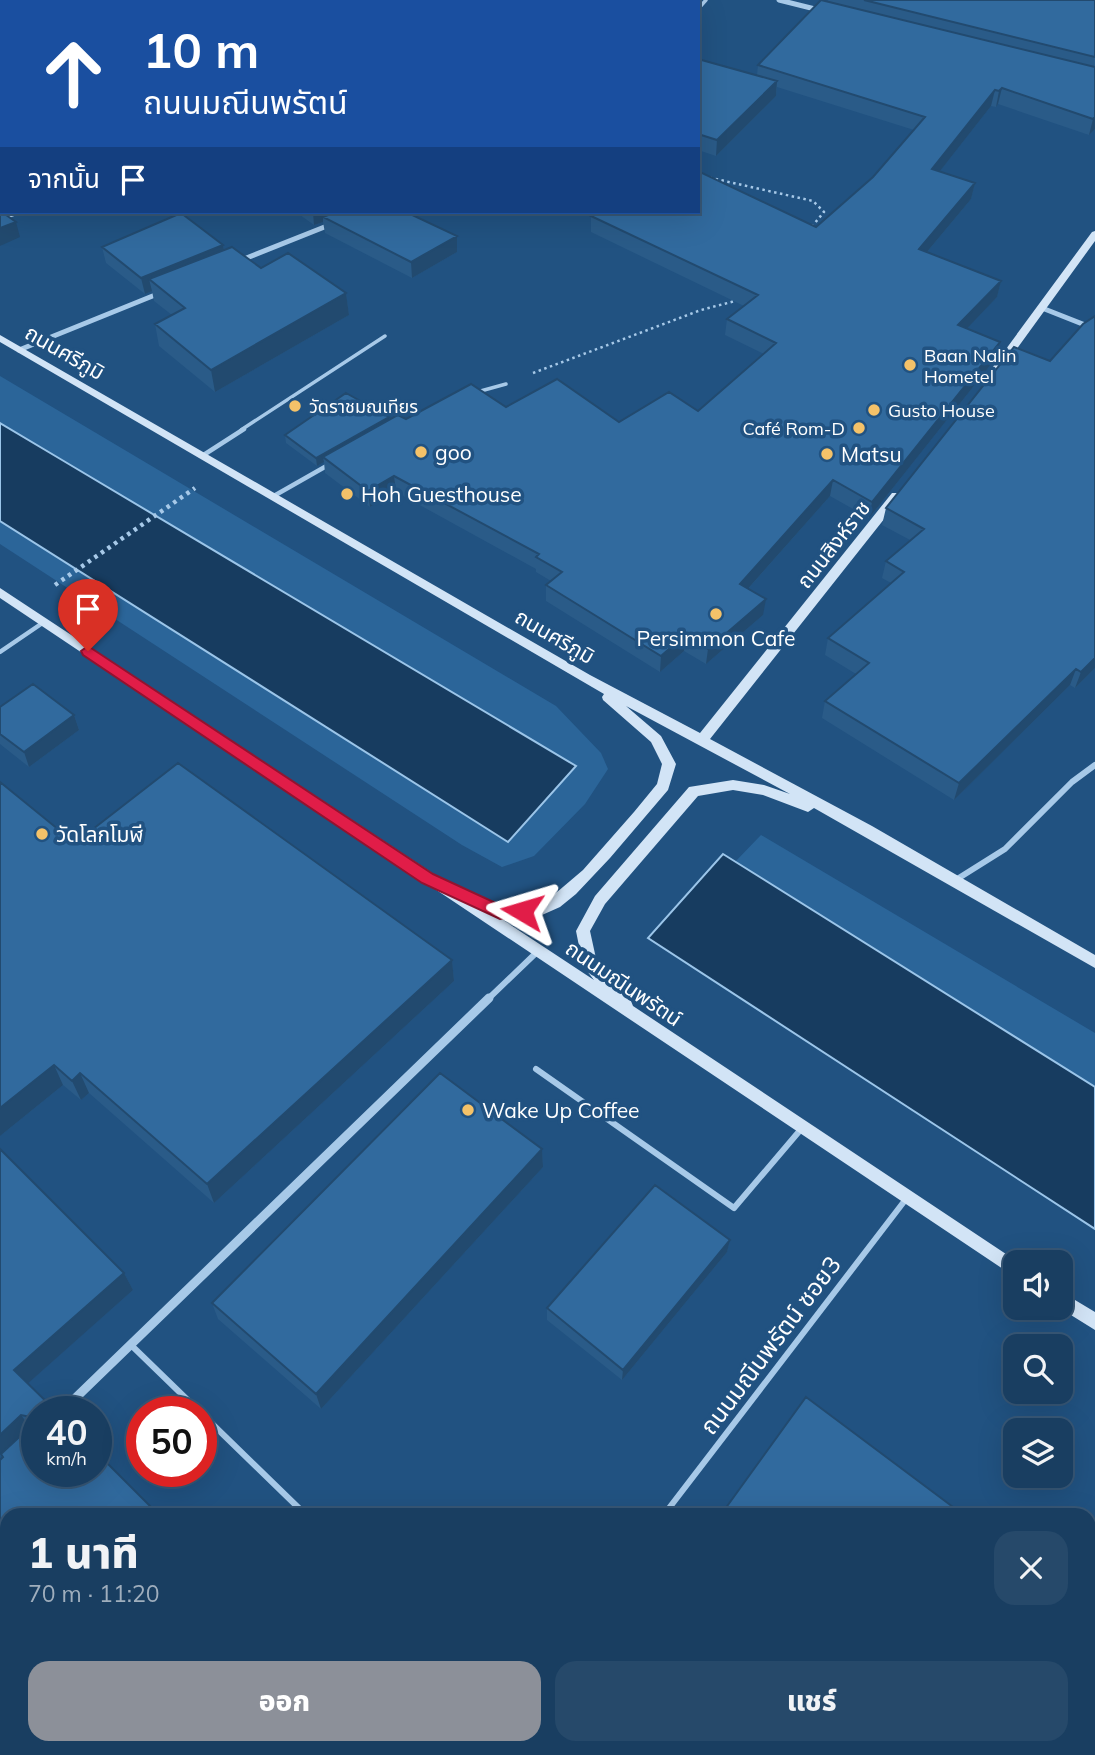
<!DOCTYPE html>
<html lang="th">
<meta charset="utf-8">
<style>
:root{--surface:#193e61;--page:#26496a;--text:#f1f3f6;--muted:#9faebd;--line:#375776;--accent:#8c9099}
body{margin:0;font-family:Mulish,"Noto Sans Thai",sans-serif;background:var(--page);color:var(--text);height:100vh;display:flex;flex-direction:column;font-size:26px;white-space:nowrap}
*{box-sizing:border-box;margin:0}
p{font-size:23px;color:var(--muted)}
.icon{flex:none;width:38px;height:38px;fill:none;stroke:currentColor;stroke-width:2;stroke-linecap:round;stroke-linejoin:round}
.map{position:relative;flex:1;overflow:hidden}
.side{position:absolute;left:0px;top:1508px;width:1096px;height:247px;display:flex;flex-direction:column;background:var(--surface);border-radius:21px 21px 0 0;box-shadow:0 7px 28px #0002,0 0 0 2px var(--line)}
.side>*{flex:none}
.banner{position:absolute;left:0px;top:0px;width:700px;height:214px;box-shadow:0 7px 28px #0002,0 0 0 2px var(--line);background:#1a4fa0;color:#fff;overflow:hidden}
.fabs{position:absolute;left:1003px;top:1250px;display:grid;gap:14px}
.fabs a{display:grid;place-items:center;width:70px;height:70px;border-radius:14px;background:var(--surface);box-shadow:0 7px 28px #0002,0 0 0 2px var(--line);font-size:35px}
.speed{position:absolute;left:21px;top:1396px;display:flex;gap:14px;font-size:35px;font-weight:700;text-align:center}
.speed>*{display:grid;place-content:center;width:91px;height:91px;border-radius:50%;background:var(--surface);box-shadow:0 7px 28px #0002,0 0 0 2px var(--line);line-height:1}
.speed small{font-size:18px;font-weight:400}
.speed .limit{border:10px solid #d22;background:#fff;color:#111}
.pin{position:absolute;display:grid;place-items:center;width:60px;height:60px;color:#fff;margin:-72px -30px;border-radius:50% 50% 50% 0;rotate:-45deg;box-shadow:0 0 7px #0007}
.pin .icon{rotate:45deg}
.me{position:absolute;width:77px;margin:-38px;rotate:277deg;stroke-linejoin:round;filter:drop-shadow(0 0 5px #0008)}
.turn{display:flex;align-items:center;gap:24px;height:147px;padding:0 28px;font-size:32px}
.turn .icon{width:91px;height:91px;stroke-width:2.5}
.turn b{display:block;font-size:49px;line-height:60px}
.then{display:flex;align-items:center;height:66px;padding:0 28px;background:#0003;gap:14px;font-size:26px}
.round{display:grid;place-items:center;flex:none;width:74px;height:74px;border-radius:21px;background:var(--page)}
.summary{display:flex;align-items:center;justify-content:space-between;height:119px;padding:0 28px}
h1{font-size:42px;font-weight:800;line-height:52px}
.action{display:flex;gap:14px;margin-top:auto;padding:14px 28px}
.action a{flex:1;height:80px;border-radius:21px;background:var(--accent);color:#fff;font-size:28px;font-weight:800;line-height:80px;text-align:center}
.action a+a{background:var(--page);color:var(--text)}
.map>svg:first-child{display:block}
.green{fill:#2b6599}
.water{fill:#173c60;stroke:#9bc5e9;stroke-width:2}
.lines{fill:none;stroke-linecap:round;stroke-linejoin:round}
.path-far1{stroke:#a7c9e8;stroke-width:2.5;stroke-dasharray:2.5 3.5;stroke-linecap:butt}
.path{stroke:#a7c9e8;stroke-width:4.5;stroke-dasharray:3.5 4.5;stroke-linecap:butt}
.lane-far2{stroke:#a7c9e8;stroke-width:3.5}
.lane-far1{stroke:#a7c9e8;stroke-width:4.5}
.lane{stroke:#a7c9e8;stroke-width:6}
.street-far2{stroke:#a7c9e8;stroke-width:5}
.street-far1{stroke:#a7c9e8;stroke-width:6}
.street{stroke:#a7c9e8;stroke-width:9}
.secondary{fill:#d2e4f6;fill-rule:evenodd}
.wall{fill:#2a5b88}
.shaded-wall{fill:#224a6f}
.building{fill:#316a9e;stroke:#224a6f;stroke-width:2}
.route{fill:#e11d48;stroke:#92132f;stroke-width:2}
.poi-dot{fill:#f4c269;stroke:#215281;stroke-width:2.5}
.labels{text-anchor:middle;dominant-baseline:central;stroke-width:7;stroke-linejoin:round;paint-order:stroke}
.far-poi-label{font-size:18px;fill:#fff;stroke:#215281;text-anchor:start}
.street-label{font-size:21px;fill:#fff;stroke:#215281}
.poi-label{font-size:21px;fill:#fff;stroke:#215281;text-anchor:start}
.near-street-label{font-size:24px;fill:#fff;stroke:#215281}
</style>
<div class="map">
<svg width="1095" height="1755" viewBox="0 0 1095 1755">
<rect width="100%" height="100%" fill="#215281"/>
<path class="green" d="M0,376L556,706L601,753L608,769L585,804L534,856L502,867L462,845L0,544Z
M761,835L1095,1033V1087L735,862Z"/>
<path class="water" d="M0,423L62,460L576,766L508,842L0,521Z
M723,854L1095,1087V1229L648,938Z"/>
<g class="lines">
<path class="path-far1" d="M698,175L813,201L824,212L809,230
M533,373L701,310L739,300"/>
<path class="path" d="M55,585L195,488"/>
<path class="lane-far2" d="M698,9L706,0
M477,392L506,384
M241,430L385,336"/>
<path class="lane-far1" d="M202,456L244,429
M272,497L330,464
M0,652L44,622"/>
<path class="lane" d="M536,1069L734,1208L802,1128
M131,1345L200,1412
M201,1413L307,1516
M663,1516L906,1199
M434,1755L445,1748"/>
<path class="street-far2" d="M779,0L819,10
M0,219L18,212
M239,261L332,224
M1042,308L1095,329
M19,350L160,293"/>
<path class="street-far1" d="M954,881L1005,849L1072,782L1095,765
M487,1000L537,952"/>
<path class="street" d="M61,1412L489,998"/>
<path class="secondary" d="M1095,231V241L1000,372H992V368L1092,232Z
M0,335L590,675L700,733L892,493H900V499L710,739L872,826L1095,955V968L814,808L808,812L763,795L733,790L698,796L605,904L590,931L597,963L631,1001L633,1006L1018,1262H1015V1277L0,598V588L464,894L469,892L496,903L513,906H532L550,898L583,870L634,812L657,784L662,764L651,742L603,700L602,697L604,694L0,342ZM626,706L790,794L764,785L733,780L689,787L595,896L576,931L583,966L594,980L494,914L522,918L542,915L560,907L576,894L610,858L668,790L676,764L661,736Z
M1060,1291L1095,1312V1330L1058,1307H1060Z"/>
</g>
<path class="wall" d="M0,0H694L692,2H2V74L0,73Z
M828,0H1095V129L1089,135L998,104L996,107L991,106L939,172L975,183L971,199L927,252L1001,281L997,297L967,328L1000,342L996,358L869,518L830,496L748,589L763,615L706,664L684,651L660,672L546,601V585L551,581L536,572V569L396,492L370,507L325,473L324,462L317,466L286,443L285,435L389,419H406L506,407L619,422L698,411L764,354L725,335L727,319L744,306L591,232V216L816,227L873,177L914,130L777,87L776,96L716,156L698,150V59L757,75L758,65L828,2Z
M296,212H406L457,236V252L412,278L325,233L323,222L314,225Z
M223,245L224,250L261,268L346,293L349,315L215,392L159,346L155,324L172,315L154,301L152,291L145,294L106,263L102,247Z
M1014,347L1095,668L1075,688L1070,685L954,800L822,718L825,701L856,674L825,655L828,638L891,583L882,578L886,561L910,540L882,525L886,508Z
M0,707L74,715L79,730L29,767L0,744Z
M75,843L452,960L454,981L214,1203L89,1093L81,1100L63,1085L0,1136Z
M0,1149L124,1273L133,1290L28,1383L57,1412H37V1472H96V1452L160,1516H7V1748H309L313,1755H0V1460L3,1458L0,1455Z
M542,1149L543,1167L321,1409L218,1319L212,1303Z
M730,1240L727,1252L622,1380L547,1320V1308Z
M1095,1528V1755H573L566,1748H1088V1539Z"/>
<path class="shaded-wall" d="M679,0H694L692,2H677Z
M777,81L776,96L716,156L717,140Z
M1002,88L998,104L996,107L999,91Z
M995,90L991,106L929,185L932,169Z
M1095,117V129L1089,135L1093,119Z
M975,183L971,199L916,265L919,249Z
M2,189V207L0,208V190Z
M313,212H353L323,217V222L314,225Z
M16,222L20,237L0,246V228Z
M457,236V252L412,278L411,262Z
M223,245L226,261L149,279L152,291L145,294L141,278Z
M1001,281L997,297L955,341L958,325Z
M346,293L349,315L215,392L211,370Z
M1000,342L996,358L869,518L872,502Z
M389,417L390,426L323,457L324,462L317,466L316,458Z
M394,476L396,492L370,507L368,491Z
M833,480L830,496L738,600L740,584Z
M766,599L763,615L706,664L708,649Z
M685,635L684,651L660,672L661,656Z
M1095,658V668L1075,688L1081,672Z
M1076,669L1070,685L954,800L959,783Z
M74,715L79,730L29,767L24,752Z
M452,960L454,981L214,1203L207,1184Z
M54,1065L63,1085L0,1136V1108Z
M80,1073L89,1093L81,1100L72,1081Z
M542,1149L543,1167L321,1409L316,1394Z
M730,1240L727,1252L622,1380L623,1370Z
M124,1273L133,1290L25,1386L14,1370Z
M21,1415L33,1431L3,1458L0,1454V1435Z
M306,1748H309L313,1755H300Z"/>
<path class="building" d="M0,0H679L677,2H2V61L0,60Z
M821,0L1095,67V117L1093,119L1002,88L999,91L995,90L932,169L975,183L919,249L1001,281L958,325L1000,342L872,502L833,480L740,584L766,599L708,649L685,635L661,656L546,585L562,572L536,557L539,554L394,476L368,491L323,457L398,415L406,419L471,384L506,407L557,379L619,422L669,392L698,411L776,343L727,319L758,295L591,216L597,212H698V171L816,227L873,177L925,117L758,65Z
M864,0H1095V57Z
M698,59L777,81L717,140L698,134Z
M0,77L2,78V189L0,190Z
M0,209L2,212L16,222L0,228Z
M336,212H406L457,236L411,262L323,217Z
M181,213L223,245L141,278L102,247Z
M232,247L261,268L288,253L346,293L211,370L155,324L185,308L149,279Z
M1095,316V658L1081,672L1076,669L959,783L825,701L869,663L828,638L904,572L886,561L924,529L886,508L1014,347L1050,361L1083,324Z
M346,393L389,417L316,458L285,435Z
M33,684L74,715L24,752L0,734V707Z
M178,763L452,960L207,1184L80,1073L72,1081L54,1065L0,1108V782L75,843Z
M440,1073L542,1149L316,1394L212,1303Z
M0,1149L124,1273L14,1370L57,1412H37V1472H96V1452L160,1516H7V1748H306L300,1755H0V1460L3,1457L1,1454L31,1426V1417L21,1415L0,1435Z
M655,1185L730,1240L623,1370L547,1308Z
M806,1397L965,1516H720Z
M1095,1536V1755H574L580,1751L576,1748H1088V1546Z"/>
<path class="route" d="M88,646L433,874L502,906H528L530,911L528,916L500,919L422,883L83,655L81,651Z"/>
<g class="poi-dot">
<circle cx="910" cy="365" r="7"/>
<circle cx="295" cy="406" r="7"/>
<circle cx="874" cy="410" r="7"/>
<circle cx="859" cy="428" r="7"/>
<circle cx="421" cy="452" r="7"/>
<circle cx="827" cy="454" r="7"/>
<circle cx="347" cy="494" r="7"/>
<circle cx="716" cy="614" r="7"/>
<circle cx="42" cy="834" r="7"/>
<circle cx="468" cy="1110" r="7"/>
</g>
<g class="labels">
<g class="far-poi-label">
<text x="924" y="355">Baan Nalin<tspan x="924" dy="21">Hometel</tspan></text>
<text x="309" y="406">วัดราชมณเทียร</text>
<text x="888" y="410">Gusto House</text>
<text x="845" y="428" text-anchor="end">Café Rom-D</text>
</g>
<g class="street-label">
<text transform="translate(65 352) rotate(30)">ถนนศรีภูมิ</text>
<text transform="translate(833 544) rotate(-52)">ถนนสิงห์ราช</text>
<text transform="translate(555 636) rotate(30)">ถนนศรีภูมิ</text>
<text transform="translate(624 983) rotate(34)">ถนนมณีนพรัตน์</text>
</g>
<g class="poi-label">
<text x="435" y="452">goo</text>
<text x="841" y="454">Matsu</text>
<text x="361" y="494">Hoh Guesthouse</text>
<text x="716" y="638" text-anchor="middle">Persimmon Cafe</text>
<text x="56" y="834">วัดโลกโมฬี</text>
<text x="482" y="1110">Wake Up Coffee</text>
</g>
<g class="near-street-label">
<text transform="translate(770 1345) rotate(-53)">ถนนมณีนพรัตน์ ซอย3</text>
</g>
</g>
</svg>
<div class="fabs">
<a><svg class="icon" aria-label="sound" viewBox="0 0 24 24"><path d="M4 9h4l5-4v14l-5-4H4zM17 9q2 3 0 6"/></svg></a>
<a><svg class="icon" aria-label="search" viewBox="0 0 24 24"><circle cx="10" cy="10" r="6"/><path d="M15 15l6 6"/></svg></a>
<a><svg class="icon" aria-label="layers" viewBox="0 0 24 24"><path d="M12 4l9 5-9 5-9-5zM3 14l9 5 9-5"/></svg></a>
</div>
<div class="speed"><div>40<small>km/h</small></div><div class="limit">50</div></div>
<div class="pin" style="left:88px;top:651px;background:#d93025"><svg class="icon" aria-label="arrive" viewBox="0 0 24 24"><path d="M6 21V4h12l-3 4 3 4H6"/></svg></div>
<svg class="me" style="left:522px;top:911px" viewBox="-20 -20 40 40"><path d="M0-17L14 15 0 8-14 15z" fill="#e11d48" stroke="#fff" stroke-width="4"/></svg>
<div class="banner">
<div class="turn"><svg class="icon" aria-label="ahead" viewBox="0 0 24 24"><path d="M12 20V5M6 11l6-6 6 6"/></svg><div><b>10 m</b>ถนนมณีนพรัตน์</div></div>
<div class="then">จากนั้น<svg class="icon" aria-label="arrive" viewBox="0 0 24 24"><path d="M6 21V4h12l-3 4 3 4H6"/></svg></div>
</div>
<section class="side">
<div class="summary"><div><h1>1 นาที</h1><p>70 m · 11:20</p></div><a class="round"><svg class="icon" aria-label="close" viewBox="0 0 24 24"><path d="M6 6l12 12M18 6L6 18"/></svg></a></div>
<div class="action"><a>ออก</a><a>แชร์</a></div>
</section>
</div>
